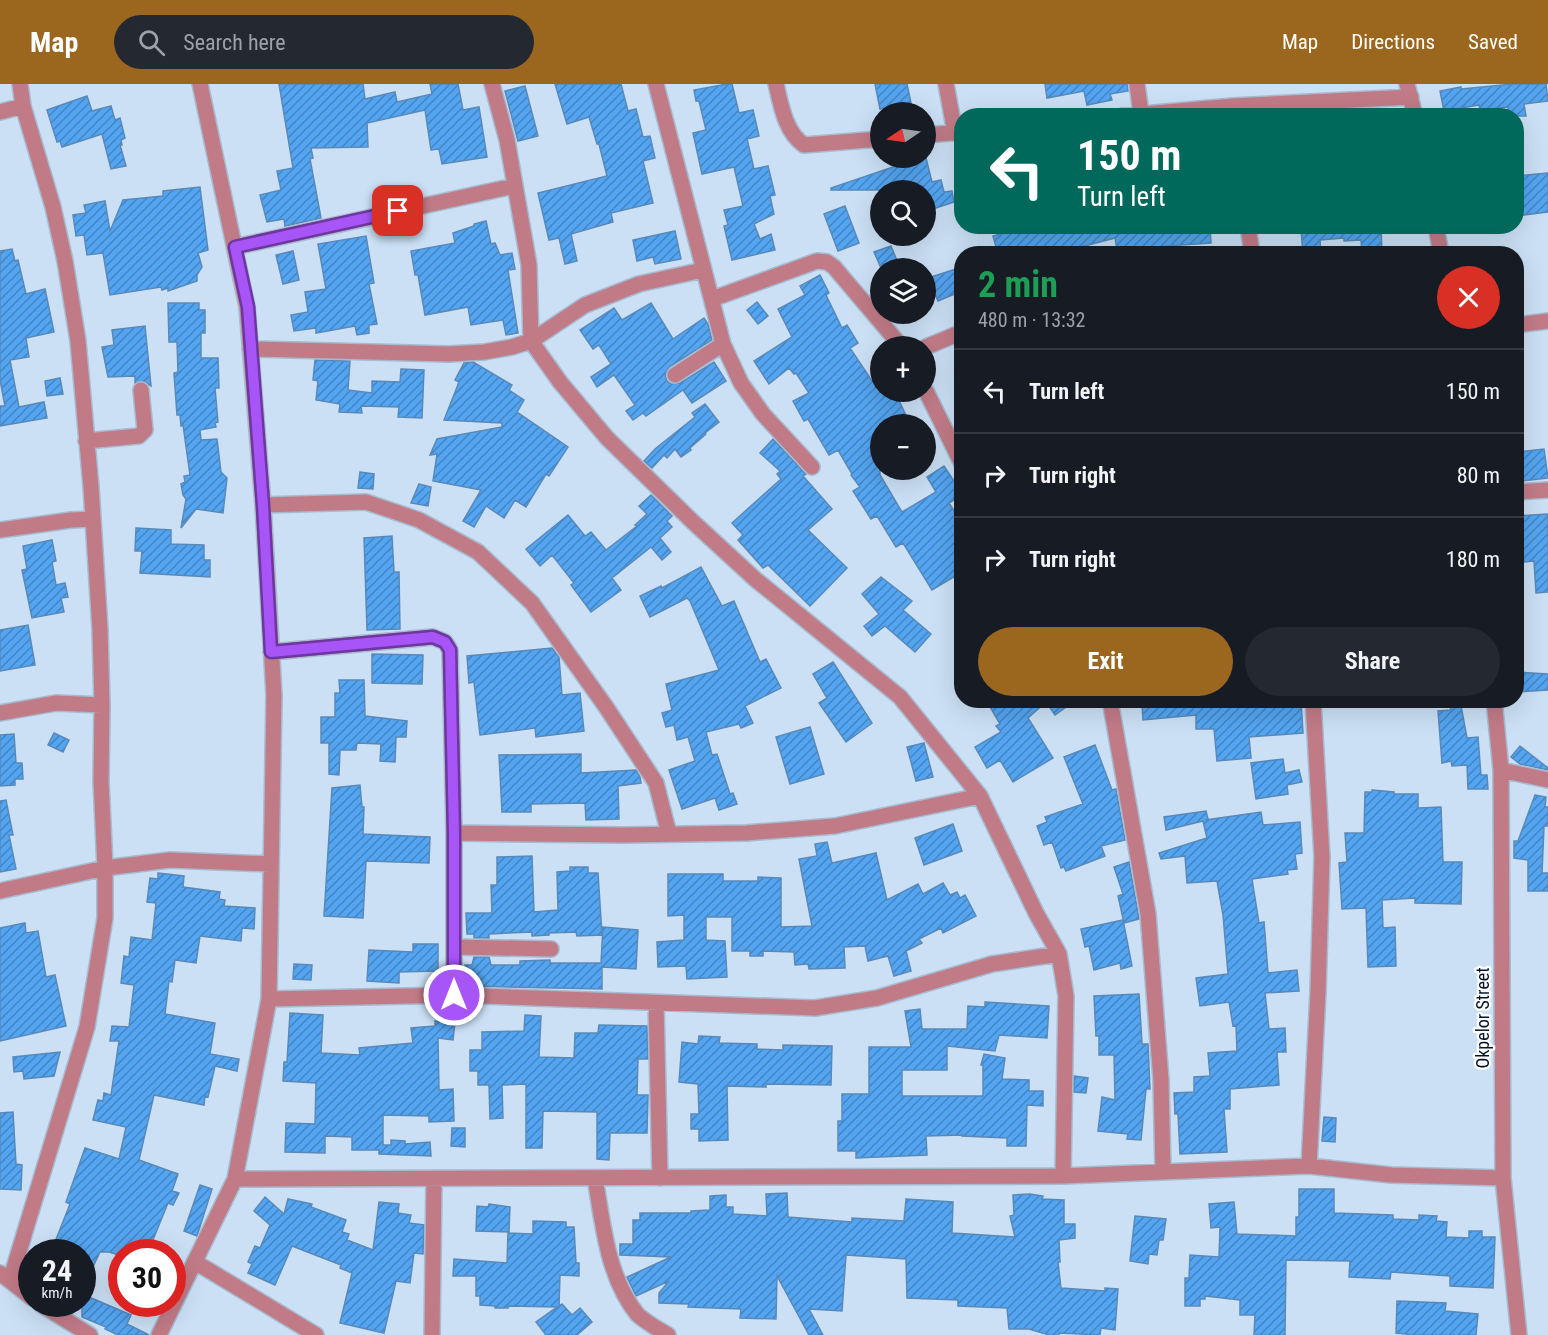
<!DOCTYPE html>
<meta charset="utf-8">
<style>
:root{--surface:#171b24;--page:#242831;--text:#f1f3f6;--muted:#9ea1a6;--line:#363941;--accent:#9b661e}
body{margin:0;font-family:"Roboto Condensed",sans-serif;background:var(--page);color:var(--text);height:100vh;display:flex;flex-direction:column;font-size:22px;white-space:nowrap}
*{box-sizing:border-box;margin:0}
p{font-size:20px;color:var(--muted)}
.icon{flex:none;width:33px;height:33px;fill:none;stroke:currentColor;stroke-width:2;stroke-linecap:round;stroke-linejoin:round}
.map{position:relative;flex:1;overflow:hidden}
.details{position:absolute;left:954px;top:162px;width:570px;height:462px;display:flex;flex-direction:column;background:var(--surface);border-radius:24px;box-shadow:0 6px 24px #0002}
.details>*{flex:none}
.guide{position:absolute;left:954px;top:24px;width:570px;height:126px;border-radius:24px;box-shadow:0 6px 24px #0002;background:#00695c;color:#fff;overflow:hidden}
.needle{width:39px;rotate:257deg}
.fabs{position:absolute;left:870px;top:18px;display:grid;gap:12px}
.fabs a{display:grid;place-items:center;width:66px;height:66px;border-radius:50%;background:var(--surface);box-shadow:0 6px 24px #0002;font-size:30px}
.speed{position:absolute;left:18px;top:1155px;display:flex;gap:12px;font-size:30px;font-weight:700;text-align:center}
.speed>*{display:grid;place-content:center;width:78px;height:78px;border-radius:50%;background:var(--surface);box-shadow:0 6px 24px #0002;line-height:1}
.speed small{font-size:15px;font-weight:400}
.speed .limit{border:9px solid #d22;background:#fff;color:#111}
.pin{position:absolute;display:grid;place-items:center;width:51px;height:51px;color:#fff;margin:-26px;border-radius:12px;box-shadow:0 3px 9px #0006}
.me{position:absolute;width:66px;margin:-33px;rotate:0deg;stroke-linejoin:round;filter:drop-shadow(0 0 4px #0008)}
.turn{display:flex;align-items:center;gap:21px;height:126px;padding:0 24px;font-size:27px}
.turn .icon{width:78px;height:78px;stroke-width:2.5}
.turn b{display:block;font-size:42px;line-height:51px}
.round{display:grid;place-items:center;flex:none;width:63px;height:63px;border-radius:32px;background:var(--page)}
.headline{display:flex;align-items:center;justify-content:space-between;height:102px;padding:0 24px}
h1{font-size:36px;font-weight:700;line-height:45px;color:#1e9e55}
.primary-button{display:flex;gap:12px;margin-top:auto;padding:12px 24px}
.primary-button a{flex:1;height:69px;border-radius:36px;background:var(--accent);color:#fff;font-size:24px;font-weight:700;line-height:69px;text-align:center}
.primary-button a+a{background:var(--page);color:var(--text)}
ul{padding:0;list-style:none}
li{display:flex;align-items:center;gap:18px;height:84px;padding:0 24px;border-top:2px solid var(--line)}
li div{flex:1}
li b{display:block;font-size:22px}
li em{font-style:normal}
header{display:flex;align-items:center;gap:36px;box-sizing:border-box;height:84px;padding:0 30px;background:var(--accent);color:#fff}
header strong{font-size:28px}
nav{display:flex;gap:33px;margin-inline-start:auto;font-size:21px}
.search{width:420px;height:54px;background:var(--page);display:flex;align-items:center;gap:15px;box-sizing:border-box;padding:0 21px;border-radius:33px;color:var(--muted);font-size:22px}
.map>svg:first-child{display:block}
.building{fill:url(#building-hatch);stroke:#5989b9;stroke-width:1.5}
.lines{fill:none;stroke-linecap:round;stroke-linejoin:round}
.minor-casing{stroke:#a7bbd0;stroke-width:18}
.minor{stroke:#c17b87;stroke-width:15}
.route-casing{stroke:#6d37a1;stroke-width:15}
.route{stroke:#a855f7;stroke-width:10}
.labels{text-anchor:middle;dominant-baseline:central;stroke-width:4.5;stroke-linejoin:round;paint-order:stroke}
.street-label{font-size:18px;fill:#021426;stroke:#fefefe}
</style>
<header>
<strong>Map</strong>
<div class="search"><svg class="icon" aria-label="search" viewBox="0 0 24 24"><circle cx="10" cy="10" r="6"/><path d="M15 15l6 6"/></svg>Search here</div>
<nav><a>Map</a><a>Directions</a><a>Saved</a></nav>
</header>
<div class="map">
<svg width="1548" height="1251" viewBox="0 0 1548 1251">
<defs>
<pattern id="building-hatch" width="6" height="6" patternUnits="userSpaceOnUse" patternTransform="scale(1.5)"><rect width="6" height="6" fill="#54a5f1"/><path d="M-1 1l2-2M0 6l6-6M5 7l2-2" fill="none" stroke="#4385c3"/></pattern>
</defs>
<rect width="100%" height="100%" fill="#cbe0f5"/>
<path class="building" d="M279,0H363L365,15L395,8L397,18L432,10L430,0H458L463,26L479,23L487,73L442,80L439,65L431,66L425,26L367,39L368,63L311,64L313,74L310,75L321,134L285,142L284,135L267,138L260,111L281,106L277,87L293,84Z
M555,0H621L628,27L636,25L643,53L650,52L655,74L643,77L653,119L611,129L613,138L571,150L577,177L565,180L559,154L549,156L538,109L607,92L599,60H597L589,33L567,40Z
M727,0H732L739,29L753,26L759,52L747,55L754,85L768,82L775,111L770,112L774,130L754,140L760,155L771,150L775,166L732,176L724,142L728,141L724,126L743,122L734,83L702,90L693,49L706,46L699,17H696L694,6Z
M875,0H907L911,19L880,25Z
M1045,0H1127L1128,7L1110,10L1112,16L1087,21L1084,7L1047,14Z
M1513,0H1546L1548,17L1524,20L1526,32H1508V23L1480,26L1479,21L1444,27L1440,7L1461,3V5Z
M525,2L538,52L518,57L505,7Z
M87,12L92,27L111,22L115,36L120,34L125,54L121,56L122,61H120L126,82L111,85L102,50L62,63L60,57L57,58L47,26Z
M894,74H926L932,98L941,96L944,108L952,107L954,118L933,125L930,112L926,113V106H831V104L896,82Z
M1548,89V128L1516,132V92Z
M200,103L208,166L198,169L202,183L197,191V197L168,207V204L162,206L161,203L110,211L103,169L87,171L84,151L76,152L73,131L86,129L84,121L105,117L110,147L123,116L163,112V107Z
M845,122L859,159L838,167L824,130Z
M486,137L491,160L495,159L500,171L512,169L515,185L508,186L518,249L506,251L503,236L471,241L468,223L425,231L418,191H415L411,167L455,159L453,149L474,142V140Z
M1029,142H1037L1039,149L1066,142H1210L1211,159L1166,162L1129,168L1128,164L1117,166L1115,154L1077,164L1079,170H998L993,152Z
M1304,142H1381L1382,170H1362L1361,156L1344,157V154L1320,156L1321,170H1303L1301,145H1305Z
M675,147L681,175L655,180L653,173L637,177L633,156Z
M366,152L374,199L369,200L377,240L369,241V249L357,251L355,242L316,249V244L294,247L291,231L308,228L305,208L326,205L318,160Z
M891,162L900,184H881L874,168Z
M12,165L15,177L18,176L26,210L45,205L54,248L26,254L29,273L10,276L19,323L44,318L47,334L0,342V322H5L0,296V167Z
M293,167L299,196L283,200L276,171Z
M956,185L957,190L962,189V207L938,217L931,200L933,199L931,193Z
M820,191L829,209L826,211L842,244L847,241L858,259L850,264L872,297L880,293V308H895L910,340H880V391L902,428L936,408L927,393L944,382L962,409V411L949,419L962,439V488L932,506L903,459L896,463L877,432L871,435L853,407L860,403L851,391L852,390L838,366L829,371L808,335L804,337L793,317L809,309L796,289L794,290L789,284L769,300L754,277L792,253L778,225L805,211L800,202Z
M757,218L768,232L758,240L747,226Z
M168,219H199V226H205V249H201V274H218L219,304H215L218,338L215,339L216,343L200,346L201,356L217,355L221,388L227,394L223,429L196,425L181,444L186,415L183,411L181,400L185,398L184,392L190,391L183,341L181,342L180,331H177L174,289L178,288L177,258H169Z
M651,219L673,255L704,234L708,240L712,256L669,283L665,291L667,297L671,300L680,299L714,278L726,297L692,319L683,306L646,332L643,329L633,336L626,327L635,321L614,291L597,303L591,293L611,280L599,261L593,265L580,246L614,224L622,236Z
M145,242L151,302L144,297L135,299V292L108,293L102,263L114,261L112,246Z
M315,276L350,277L348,306L372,309V297L400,298L401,285L424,286L422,334L398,333L399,323L361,322L362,329L339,328L340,320L316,316L318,297L313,296Z
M473,278L512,301L509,306L524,316L517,328L568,363L549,392L546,390L526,423L515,416L504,434L486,422L474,443L463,437L481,406L433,397L437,370L430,371L437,355L502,343V339L444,336L459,298L455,296L464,279Z
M60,294L63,310L47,312L45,297Z
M705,320L719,338L705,349L706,350L690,364L691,366L681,373L675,365L667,374L664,371L652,384L644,377L655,365L695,333L692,329Z
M773,355L806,390L803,392L832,425L808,446L847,484L810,522L768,481L763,484L738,456L743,451L732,439L781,395L777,390L780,387L760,369Z
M1544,365L1548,394L1521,397L1517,368Z
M360,388L374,390L373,405L358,404Z
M419,400L431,403L428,422L411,419Z
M651,411L672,432L667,437L672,443L660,454L671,468L662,476L651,463L612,494L621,506L591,528L571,501L574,499L552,471L540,482L526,465L568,431L585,452L591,448L606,466L637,442L635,441L647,430L639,422Z
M1548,430V508L1536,509L1534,477L1524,478L1523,464H1516V432Z
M136,444L171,446V460L204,461V476H210V493L140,489L142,467H135Z
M392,452L394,488H399L400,545L367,546L364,454Z
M52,456L56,477L52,478L56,501L65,499L68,513L61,514L64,528L32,534L22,486L27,485L23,462Z
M701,483L722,522L734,517L760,578L766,575L781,604L745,622L753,639L741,644L739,640L706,648L712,671L717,670L730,710L733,709L737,720L719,726L715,714L682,725L669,686L695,677L688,653L677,656L674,641L666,643L662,629L672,626L666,600L719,586L690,517L687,514L650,533L640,512L661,502L662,504Z
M881,493L912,517L903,526L931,550L915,568L885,542L872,552L864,542L879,530L862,510Z
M28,541L35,581L0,587V546Z
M552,564L559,573L562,611L580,609L584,647L536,653L535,644L480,651L474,598L469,599L467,572Z
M372,570L423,571L422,600L372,599Z
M833,578L872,639L846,658L819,619L827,614L813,590Z
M1516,588L1548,590V606L1516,608Z
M339,596H364L365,632L407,637L406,653H396L395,678L380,677L381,660L357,659L356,666H340L339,691L329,690V659H321V633H335V609H340Z
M986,616H1076L1055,631L1046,618L1028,634L1053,674L1013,698L1000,676L987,684L975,663L1001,648L996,642L1000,640Z
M1191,616H1301L1303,649L1249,653L1251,674L1217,677L1214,645H1196V631L1143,636L1142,621Z
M1448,616H1460L1467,654L1478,653L1481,691H1487L1488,705H1468L1467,681L1452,682L1451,677L1442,679L1438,627L1451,626Z
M810,643L824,690L790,700L776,653Z
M54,649L69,656L63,668L48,661Z
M14,650L16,679H22L23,695H15V701L0,702V651Z
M924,659L933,693L916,697L907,663Z
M1095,661L1112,706L1116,705L1125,756L1101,762L1105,772L1066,787L1064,783L1061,784L1052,758L1044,761L1037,742L1047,738L1045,733L1083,720L1064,673Z
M1520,662L1548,684V686L1520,680L1511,673Z
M581,670V689L636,686L640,693L641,699L618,702L619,735L586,736L585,719L531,720V728H502L499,671Z
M1283,675L1285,689L1299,686L1302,698L1287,701L1288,710L1256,715L1251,679Z
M360,701L362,723H364L363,750L430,753L429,779L366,777L363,834L324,832L332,704Z
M1372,706L1394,708V710H1418V724L1441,723L1443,778H1462L1461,820L1415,819V814L1382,816L1383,844L1395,843L1396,882L1368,883L1366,824L1342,825L1339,779L1347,778L1345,749H1364L1365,708H1372Z
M1535,711L1546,713L1545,723H1548V742H1544L1542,789H1548V807H1528V776L1514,774V757H1518Z
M6,716L13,751H9L16,785L0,788V717Z
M1206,727L1208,735L1205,736L1261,728L1263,741L1300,738L1302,769L1295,770L1297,785L1287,786L1288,790L1252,795L1259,839L1264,838L1268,889L1297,886L1299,907L1265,909L1269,945L1285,944L1286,968H1277L1279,1001L1230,1005V1025H1224L1227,1068L1180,1070L1178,1030H1175L1174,1009L1194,1008V993L1210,992L1208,969L1237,967L1236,941L1233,942L1229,918L1200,922L1196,894L1228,890L1223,831L1217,797L1187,799L1185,772L1161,775L1159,769L1207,754L1203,737L1166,746L1164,733Z
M953,740L962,767L924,781L915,754Z
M827,758L832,779L876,769L887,816L918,800L923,810L943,799L950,811L957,808L960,814L965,811L976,832L943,849L941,844L919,855L922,859L906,867L911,887L894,892L888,872L868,877L865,862L844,863L845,884L809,885L808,880L795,881L794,868L763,867V872H750V867H732V833H706V856L725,857L727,893L687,895L686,882L658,883L657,858L684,856V831L668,832V790H723V797H758V793L781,794V843L812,842L799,775L817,772L815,760Z
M532,772L534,828L558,826L557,788L570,787V783H588V789H598L602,851L577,852L576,848L549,849V851L532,852V848L489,850V854H474V850H467L466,829H492L491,801H497V773Z
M1129,778L1139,835L1124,839L1118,812L1123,810L1114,783Z
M158,789L184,792L183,803L220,808L219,815L225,816L224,822L255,824L254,845L242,844L241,857L200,852L196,879L175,876L172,898L169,897L165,930L215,939L210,970L239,975L237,987L215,982L208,1013L205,1012L204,1021L154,1011L139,1076L178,1090L172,1107L179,1109L173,1121L168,1119L148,1168H122V1172L109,1168H100L82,1206V1168H51L70,1120L66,1118L85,1064L119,1075L126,1043L93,1036L98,1016L103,1017L104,1009L111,1011L119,957H110L112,942L129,943L134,901L121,899L124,872L129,873L131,853L152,856L156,819L147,818L150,794L158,795Z
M1123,836L1132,882L1121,885L1120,879L1094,886L1089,862L1085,863L1081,845Z
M25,839L26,849L38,847L46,893L55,891L66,942L0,957V844Z
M603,843L638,846L636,885L602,883V905L466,902L465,881H472L474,873H489L491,881H520V877L550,876V879H601Z
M413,860H438V887L399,888V899L367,897L369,866L413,868Z
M294,880L312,881L311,896L293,895Z
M1139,910L1142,960H1148L1150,1005H1146L1141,1056L1127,1055L1128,1050L1098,1047L1102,1013L1115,1016L1114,971H1099V952H1096L1094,912Z
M985,918L1049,922L1047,954L999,951L995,967L947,962V986H902V1012H983V981H981L984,970L1005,974L1002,995L1029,996V1007H1043V1022L1027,1021L1026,1062H1007V1054L962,1052V1051L926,1052L927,1071L856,1074V1067H838V1037H842V1010H869V963H911L905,927L920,925L922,945H967L968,922L985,923Z
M290,929L323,931L321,969L360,971L359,964L413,959L411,944L435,942V937L455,938L453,956L438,954L439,1006L453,1005L454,1037L429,1038V1032L383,1031V1061H391V1056L405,1057V1060L430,1058L431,1072L379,1070V1066H352V1053L325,1052V1069L285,1068L286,1039L315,1040L316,999L283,997L284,978H287Z
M525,931L541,932L539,973L574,974L575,949H598L599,941L647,942L648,975H638L637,1011H648L647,1049H610L609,1076L597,1075V1028L543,1027L542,1064H526V1000L502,1001L503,1034L490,1035L489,1001H478V987H470V966H482V948L524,947Z
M699,952L720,953L719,959L757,960V965L783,966V961L832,962L831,1001L766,1000V1003L727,1002L728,1056L699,1057V1045H691V1030H699L698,1000L679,998L682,958L698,960Z
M60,968L54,992L24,995L23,987L14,988L13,973Z
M1074,992L1088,994L1086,1009L1074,1008Z
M13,1028L16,1080L22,1081L21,1106L0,1105V1029Z
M1324,1033L1336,1034L1335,1058L1322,1057Z
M452,1044H465V1063L451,1062Z
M200,1101L212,1105L197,1152L184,1147Z
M1299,1105H1334V1129L1393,1131V1135L1419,1136V1131L1437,1132L1436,1137L1447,1138L1446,1153L1469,1154V1147H1482V1153H1495L1493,1204L1450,1202V1192L1391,1188L1390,1195L1349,1193L1350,1177L1286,1176L1285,1251H1254L1255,1231H1240V1216L1205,1212V1215H1200V1222H1185V1194H1189L1190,1171L1219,1173L1220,1143L1211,1144L1209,1120L1234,1118L1237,1150L1296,1152V1133H1299Z
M787,1109L788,1133L852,1138V1134L904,1137L906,1115L953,1118L952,1149L1015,1153L1010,1132L1014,1131L1013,1111L1030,1110L1043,1112L1042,1115L1064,1116V1140H1075V1154L1059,1156L1060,1178H1058L1061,1204L1105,1207V1204L1118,1205L1115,1246L1101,1244L1100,1251L1059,1249V1251H1049L1029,1245H1009L1007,1224L958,1222V1216L907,1214L906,1175L846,1171L842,1227L809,1225L823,1251H809L777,1192L776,1235L740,1234L741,1225L688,1223L689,1220L659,1219V1209L669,1197L636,1212L635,1210L627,1193L671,1173L620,1171V1160H633V1136H640V1129H691V1127L710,1126V1112L726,1111V1123H733V1130L767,1132L766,1110Z
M265,1113L284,1130L288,1115L312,1120L311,1123L346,1136L342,1148L349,1150L347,1156L373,1166L379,1118L399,1120L398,1129L411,1131L409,1139L424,1141L423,1170L414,1169L410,1199L396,1197L384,1249L340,1239L352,1189L340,1184L341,1181L292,1162L275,1201L248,1189L252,1180L248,1178L255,1162L260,1164L270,1141L254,1127Z
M489,1120L510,1123L509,1148L476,1147L477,1122L488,1123Z
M1135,1132L1166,1135L1163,1156H1159L1157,1171L1149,1170L1148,1180L1130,1177Z
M533,1137L566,1138V1143H574L576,1179H579V1192L560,1191L559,1222L562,1220L572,1231L580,1224L592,1238L577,1251H546L536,1238L557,1223L509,1222L508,1224H495V1222L480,1221V1212H476V1192H453L454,1175L507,1179L508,1149L533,1150Z
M82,1210L131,1231L127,1240L149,1251H118L105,1245L106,1243L82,1233Z
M1397,1217L1446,1219L1445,1227L1478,1230L1476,1251H1415L1396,1249Z"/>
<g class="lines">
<g class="minor-casing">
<path id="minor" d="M492,0L507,56L529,181L531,257L560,298L607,354L693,438L755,495L900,613L980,712L1036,829L1059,870L1066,912L1063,1092
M656,0L723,260L741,299L763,330L812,383
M776,0C781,21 785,48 804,61L880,55
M946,0L955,49
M1137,0L1141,29
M1407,0L1415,32
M0,28L23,22
M1122,32L1233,22L1411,13
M926,51L962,48
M1248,142L1252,170
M1436,142L1441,170
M235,163L514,102
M712,215L817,177L827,178L834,183L901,262
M1516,241L1548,237
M926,263L962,248
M250,265L449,270L484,268L512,263L531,257L585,221L639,200L703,186
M675,291L723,260
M926,307L962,380
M86,357L139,352L145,346L141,306
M1516,408L1548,406
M263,421L366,418L419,436L478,468L532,519L606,623L656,699L669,750
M0,446L71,436L93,435
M271,568L433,553L445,558L450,566L454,749V911
M1110,616L1148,830L1161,996L1163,1088
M1494,616L1501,686L1503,1094L1519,1251
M0,629L56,619L102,621
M1501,686L1548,696
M454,749L624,751L746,749L835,742L980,712
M0,807L105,784L170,776L271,780
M454,863L551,865
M269,915L454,911L815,924L877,914L992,880L1059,870
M656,919L660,1094
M1309,1082L1318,908L1322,773L1313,616
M595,1094C603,1140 607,1192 637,1230C645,1238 658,1245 668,1251
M235,1095L1063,1092L1309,1082L1391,1091L1503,1094
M195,1178L316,1251
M0,1189L32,1214
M10,1197L87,943L105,834V784L101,697L102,621L100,545L91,403L78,257L65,177L53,123L23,22L20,0
M40,1220L90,1251
M159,1251L235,1095L269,915L274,611L263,421L247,223L200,0
M432,1251L434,1095"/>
</g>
<use href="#minor" class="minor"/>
</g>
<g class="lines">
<g class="route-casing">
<path id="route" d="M398,127L235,163L248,223L263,421L271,568L433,553L445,558L450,566L454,749V911"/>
</g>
<use href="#route" class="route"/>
</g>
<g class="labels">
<g class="street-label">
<text transform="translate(1482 934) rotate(-90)">Okpelor Street</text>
</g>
</g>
</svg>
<div class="fabs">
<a><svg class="needle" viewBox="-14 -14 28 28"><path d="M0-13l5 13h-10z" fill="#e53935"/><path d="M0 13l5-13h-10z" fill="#9ea1a6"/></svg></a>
<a><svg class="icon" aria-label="search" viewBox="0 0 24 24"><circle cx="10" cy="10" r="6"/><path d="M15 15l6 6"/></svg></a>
<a><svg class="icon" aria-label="layers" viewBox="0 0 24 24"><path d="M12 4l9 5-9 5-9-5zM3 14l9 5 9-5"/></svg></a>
<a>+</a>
<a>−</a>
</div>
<div class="speed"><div>24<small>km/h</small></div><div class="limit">30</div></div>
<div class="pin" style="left:398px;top:127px;background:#d93025"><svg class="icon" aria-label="arrive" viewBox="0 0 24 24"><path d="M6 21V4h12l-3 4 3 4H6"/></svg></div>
<svg class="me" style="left:454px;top:911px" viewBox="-20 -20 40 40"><circle r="17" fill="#a855f7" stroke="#fff" stroke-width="3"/><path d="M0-11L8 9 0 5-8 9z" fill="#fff"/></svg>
<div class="guide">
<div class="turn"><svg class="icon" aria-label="left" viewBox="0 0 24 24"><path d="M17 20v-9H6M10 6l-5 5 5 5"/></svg><div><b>150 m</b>Turn left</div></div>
</div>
<section class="details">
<div class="headline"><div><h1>2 min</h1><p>480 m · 13:32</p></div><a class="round" style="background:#d93025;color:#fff"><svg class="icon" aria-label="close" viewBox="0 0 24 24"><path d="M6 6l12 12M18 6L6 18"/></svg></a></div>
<ul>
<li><svg class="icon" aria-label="left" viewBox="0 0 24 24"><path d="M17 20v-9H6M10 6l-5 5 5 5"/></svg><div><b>Turn left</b></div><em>150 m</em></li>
<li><svg class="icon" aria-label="right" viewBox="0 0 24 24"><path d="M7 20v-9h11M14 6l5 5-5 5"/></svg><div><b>Turn right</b></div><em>80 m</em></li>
<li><svg class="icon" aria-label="right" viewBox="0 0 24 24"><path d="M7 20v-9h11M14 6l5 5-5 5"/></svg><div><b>Turn right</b></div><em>180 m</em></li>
</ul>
<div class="primary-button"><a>Exit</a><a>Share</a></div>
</section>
</div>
